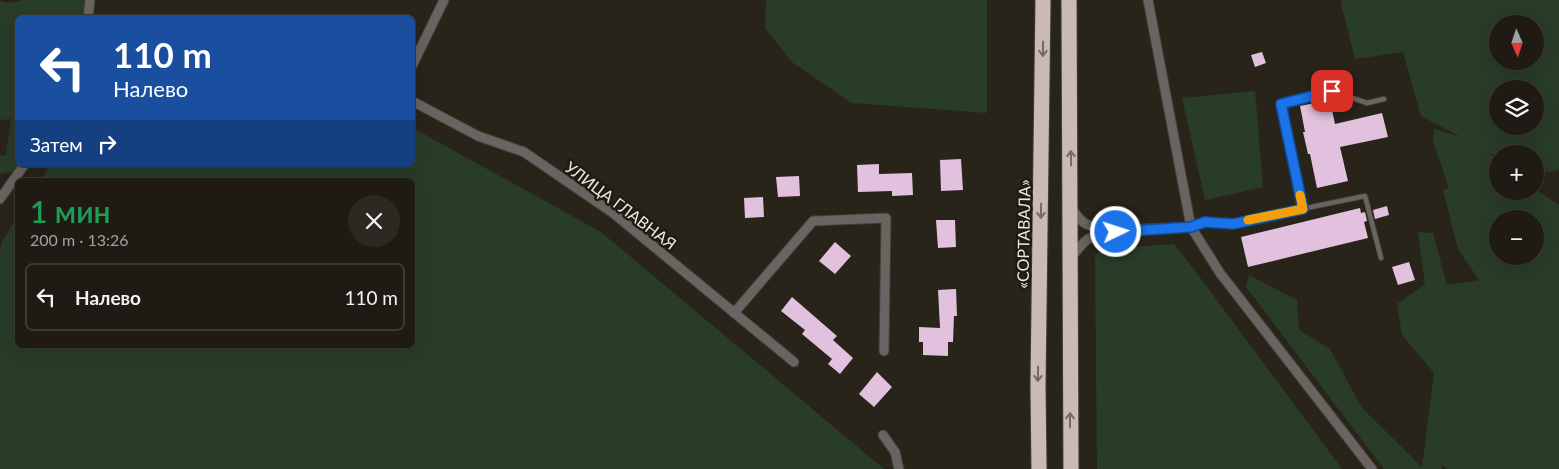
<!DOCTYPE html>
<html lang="ru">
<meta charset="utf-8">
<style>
:root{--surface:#1f1b14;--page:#2c2822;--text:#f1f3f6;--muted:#a1a1a0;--line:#3c3934}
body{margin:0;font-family:Lato,sans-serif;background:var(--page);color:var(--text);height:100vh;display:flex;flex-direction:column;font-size:19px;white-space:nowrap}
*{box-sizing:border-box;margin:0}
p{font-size:16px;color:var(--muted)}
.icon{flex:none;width:28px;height:28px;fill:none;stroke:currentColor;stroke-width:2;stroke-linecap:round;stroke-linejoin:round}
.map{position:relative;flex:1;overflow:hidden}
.details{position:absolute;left:15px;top:178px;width:400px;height:170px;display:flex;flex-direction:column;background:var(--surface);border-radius:8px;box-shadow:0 5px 20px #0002,0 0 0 1px var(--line)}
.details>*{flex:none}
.banner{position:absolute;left:15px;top:15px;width:400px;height:152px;border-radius:8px;box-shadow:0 5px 20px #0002,0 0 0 1px var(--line);background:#1a4fa0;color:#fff;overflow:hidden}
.needle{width:32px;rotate:177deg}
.fabs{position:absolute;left:1489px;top:15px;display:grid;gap:10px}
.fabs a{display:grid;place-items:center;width:55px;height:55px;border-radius:50%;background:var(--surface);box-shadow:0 5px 20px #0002,0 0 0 1px var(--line);font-size:25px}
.pin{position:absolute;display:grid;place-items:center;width:42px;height:42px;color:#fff;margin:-21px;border-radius:10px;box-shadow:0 2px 8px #0006}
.me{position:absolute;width:55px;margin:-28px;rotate:86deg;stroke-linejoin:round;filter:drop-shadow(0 0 4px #0008)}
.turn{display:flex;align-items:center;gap:18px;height:105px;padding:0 15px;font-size:22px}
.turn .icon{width:65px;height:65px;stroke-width:2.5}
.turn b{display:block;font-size:35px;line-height:42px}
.then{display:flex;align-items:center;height:48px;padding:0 15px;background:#0003;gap:10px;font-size:19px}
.round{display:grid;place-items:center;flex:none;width:52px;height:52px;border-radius:26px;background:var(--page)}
.headline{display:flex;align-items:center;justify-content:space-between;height:85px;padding:0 15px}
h1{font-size:30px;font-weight:600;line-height:38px;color:#1e9e55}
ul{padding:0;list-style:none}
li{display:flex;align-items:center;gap:15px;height:68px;margin:0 10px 8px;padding:0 5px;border:2px solid var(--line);border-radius:8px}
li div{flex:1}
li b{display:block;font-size:19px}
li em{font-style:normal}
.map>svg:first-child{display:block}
.green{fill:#293c28;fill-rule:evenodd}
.building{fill:#e1c1dd}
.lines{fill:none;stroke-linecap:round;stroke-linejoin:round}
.lane-casing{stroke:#443f36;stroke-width:6}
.street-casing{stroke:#443f36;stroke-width:11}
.highway-casing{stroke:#443f36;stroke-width:17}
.lane{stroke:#696361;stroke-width:4.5}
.street{stroke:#696361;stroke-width:9}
.highway{stroke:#c9bbb4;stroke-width:15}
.oneway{stroke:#746b62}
.route-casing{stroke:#114b97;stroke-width:12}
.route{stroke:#1a73e8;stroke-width:9}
.slow{stroke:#f59e0b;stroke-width:9}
.labels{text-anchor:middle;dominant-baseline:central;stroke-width:5;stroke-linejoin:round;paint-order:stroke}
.street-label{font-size:16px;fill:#ece8e2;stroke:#201b11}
</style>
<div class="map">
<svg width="1559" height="469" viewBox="0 0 1559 469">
<rect width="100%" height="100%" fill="#29241a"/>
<path class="green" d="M25,0H87L85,17L18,18V165H25L23,170L0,174V156L6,155L11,119L0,120V1L11,3Z
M766,0H987V113L852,103L793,63L765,28Z
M1342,0H1559V170L1545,173L1535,169V154H1498L1497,156L1488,153L1497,160L1498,191H1535L1537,190L1559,205V469H1448L1441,464L1442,469H1384L1246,287L1249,275L1297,300L1299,330L1330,349L1362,408L1422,467L1434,373L1402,335L1397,304L1425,284L1418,232L1433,233L1447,285L1479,280L1458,249L1443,190L1449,188L1433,141L1434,129L1461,137L1421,116L1403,52L1355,59L1341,4ZM1498,24H1535V61H1498ZM1498,89H1535V126H1498ZM1498,219H1535V256H1498Z
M1255,91L1263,187L1205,200L1182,98Z
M413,128L601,232L884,469H0V248L3,240L17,217L18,345H412V180H41L49,166L62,165H412Z
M1174,244L1196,272L1342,469H1097L1095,254L1114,248Z"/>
<path class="building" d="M1262,52L1266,63L1255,67L1251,55Z
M1330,100L1335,124L1382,113L1388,137L1340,147L1348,181L1317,188L1310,154H1308L1303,132H1305L1300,106Z
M961,159L963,190L941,191L940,160Z
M879,164V174L912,173L913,195L892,196V191L858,192L857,165Z
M799,176L800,196L778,197L776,177Z
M763,197L764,217L745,218L744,198Z
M1387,206L1389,215L1375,219L1373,210Z
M1360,208L1361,213L1365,212L1367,221L1364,222L1368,238L1248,267L1241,237Z
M936,220H955L956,247L938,248Z
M835,242L851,256L835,274L819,261Z
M1409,262L1415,280L1398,285L1392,267Z
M956,289L957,316H954L953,342H948V356L923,355V342H919V327L940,328L938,290Z
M792,297L837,336L833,340L853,358L840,374L828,364L832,359L802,334L805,330L781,311Z
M877,372L892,387L874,407L859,394Z"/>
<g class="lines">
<g class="lane-casing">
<path id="lane" d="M1303,209L1281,104L1332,91L1367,103L1384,99
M1191,227L1205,222L1233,223L1365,196L1381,258"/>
</g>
<g class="street-casing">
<path id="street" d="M1148,0L1191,227L1220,273L1372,469
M88,18L90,0
M412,66L444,0
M412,101L478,136L524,152L613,213L794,362
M0,199L24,165
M1072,208C1082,226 1090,226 1109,232
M1071,258C1077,251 1082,242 1090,238C1115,227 1163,229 1191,227
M734,313L813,221L886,218L884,351
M883,435L895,452L899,469"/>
</g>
<g class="highway-casing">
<path id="highway" d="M1069,0L1071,469
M1039,469L1038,385L1043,0"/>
</g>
<use href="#lane" class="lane"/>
<use href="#street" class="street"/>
<use href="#highway" class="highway"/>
</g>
<defs><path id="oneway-shaft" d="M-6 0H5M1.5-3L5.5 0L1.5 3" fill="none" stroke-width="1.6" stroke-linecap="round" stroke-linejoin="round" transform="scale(1.25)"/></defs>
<g class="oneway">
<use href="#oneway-shaft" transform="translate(1043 49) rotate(91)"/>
<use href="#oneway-shaft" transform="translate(1071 158) rotate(-91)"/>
<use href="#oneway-shaft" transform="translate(1041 211) rotate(91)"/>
<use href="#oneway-shaft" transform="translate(1038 374) rotate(91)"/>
<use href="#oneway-shaft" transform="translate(1070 420) rotate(-90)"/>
</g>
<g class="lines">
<g class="route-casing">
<path id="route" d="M1116,232L1191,227L1205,222L1233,224L1303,209L1281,104L1332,91"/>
</g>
<use href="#route" class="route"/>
<path class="slow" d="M1248,220L1303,209L1300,195"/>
</g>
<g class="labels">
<g class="street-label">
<text transform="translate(621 205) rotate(37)">УЛИЦА ГЛАВНАЯ</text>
<text transform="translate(1023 234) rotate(-89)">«СОРТАВАЛА»</text>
</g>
</g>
</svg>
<div class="fabs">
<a><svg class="needle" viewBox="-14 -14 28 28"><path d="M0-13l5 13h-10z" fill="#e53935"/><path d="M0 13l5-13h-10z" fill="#a1a1a0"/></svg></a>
<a><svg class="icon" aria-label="layers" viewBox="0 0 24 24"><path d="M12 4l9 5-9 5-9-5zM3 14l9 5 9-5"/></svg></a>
<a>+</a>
<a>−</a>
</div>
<div class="pin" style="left:1332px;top:91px;background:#d93025"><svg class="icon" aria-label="arrive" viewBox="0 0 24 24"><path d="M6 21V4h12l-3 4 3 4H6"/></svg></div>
<svg class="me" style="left:1116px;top:232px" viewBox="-20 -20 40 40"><circle r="17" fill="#1a73e8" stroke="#fff" stroke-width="3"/><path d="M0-11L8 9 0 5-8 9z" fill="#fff"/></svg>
<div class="banner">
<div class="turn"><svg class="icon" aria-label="left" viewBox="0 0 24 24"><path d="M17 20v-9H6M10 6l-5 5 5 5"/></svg><div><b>110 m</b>Налево</div></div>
<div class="then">Затем<svg class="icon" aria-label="right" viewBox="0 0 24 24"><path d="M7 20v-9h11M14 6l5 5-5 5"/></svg></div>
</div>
<section class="details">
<div class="headline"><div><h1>1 мин</h1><p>200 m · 13:26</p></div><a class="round"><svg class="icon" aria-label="close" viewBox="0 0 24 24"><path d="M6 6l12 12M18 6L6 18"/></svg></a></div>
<ul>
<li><svg class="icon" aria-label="left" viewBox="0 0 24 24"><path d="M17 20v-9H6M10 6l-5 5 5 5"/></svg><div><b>Налево</b></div><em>110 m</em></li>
</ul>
</section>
</div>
